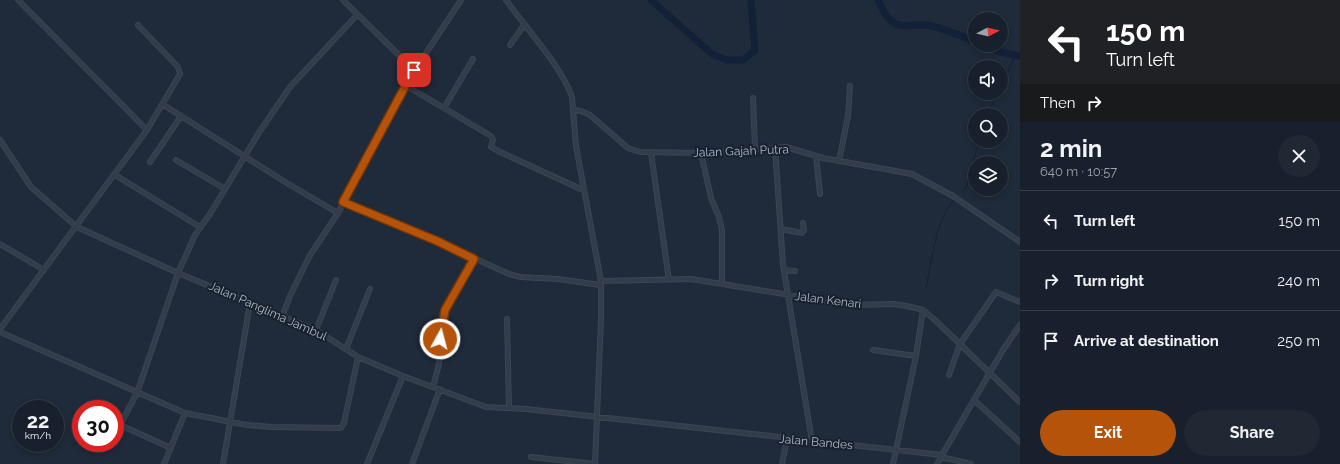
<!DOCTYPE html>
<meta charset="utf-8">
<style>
:root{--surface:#17202c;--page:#202834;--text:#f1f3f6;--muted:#9ea3a9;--line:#363e48;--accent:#b45309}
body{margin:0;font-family:Raleway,sans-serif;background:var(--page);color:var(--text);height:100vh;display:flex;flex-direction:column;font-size:15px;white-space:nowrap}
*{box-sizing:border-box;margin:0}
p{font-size:13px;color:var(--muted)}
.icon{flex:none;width:22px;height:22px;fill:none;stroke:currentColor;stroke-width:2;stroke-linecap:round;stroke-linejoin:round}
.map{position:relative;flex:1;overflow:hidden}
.side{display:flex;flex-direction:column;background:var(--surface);width:320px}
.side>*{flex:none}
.guide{background:#202124;color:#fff;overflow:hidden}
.needle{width:26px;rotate:83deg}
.tools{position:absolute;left:968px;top:12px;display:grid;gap:8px}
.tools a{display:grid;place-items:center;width:40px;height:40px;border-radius:50%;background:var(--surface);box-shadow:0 2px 6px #0003,0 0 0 1px var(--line);font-size:20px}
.speed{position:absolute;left:12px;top:400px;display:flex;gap:8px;font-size:20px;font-weight:700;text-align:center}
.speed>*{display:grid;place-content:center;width:52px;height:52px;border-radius:50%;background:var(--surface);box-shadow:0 2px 6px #0003,0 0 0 1px var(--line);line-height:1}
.speed small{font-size:10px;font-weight:400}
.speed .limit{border:6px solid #d22;background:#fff;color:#111}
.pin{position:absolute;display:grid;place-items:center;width:34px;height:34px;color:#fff;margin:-17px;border-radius:8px;box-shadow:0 2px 6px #0006}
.me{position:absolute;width:44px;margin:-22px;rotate:7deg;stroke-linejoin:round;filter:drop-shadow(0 0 3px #0008)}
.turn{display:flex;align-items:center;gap:14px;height:84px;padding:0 20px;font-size:18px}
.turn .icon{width:52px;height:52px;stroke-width:2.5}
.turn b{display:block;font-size:28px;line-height:34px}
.then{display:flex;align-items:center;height:38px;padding:0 20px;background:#0003;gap:8px;font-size:15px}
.round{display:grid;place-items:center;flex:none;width:42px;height:42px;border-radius:21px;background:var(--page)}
.headline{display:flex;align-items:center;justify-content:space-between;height:68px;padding:0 20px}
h1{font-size:24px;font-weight:700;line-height:30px}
.action{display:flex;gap:8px;margin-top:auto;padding:8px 20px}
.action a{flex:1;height:46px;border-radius:24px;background:var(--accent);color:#fff;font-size:16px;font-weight:700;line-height:46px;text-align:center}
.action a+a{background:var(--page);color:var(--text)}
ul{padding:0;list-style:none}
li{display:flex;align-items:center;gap:12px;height:60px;padding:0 20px;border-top:1px solid var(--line)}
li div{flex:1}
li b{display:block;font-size:15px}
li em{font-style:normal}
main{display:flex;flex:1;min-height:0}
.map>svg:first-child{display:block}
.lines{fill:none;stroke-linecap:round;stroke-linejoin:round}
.stream{stroke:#122137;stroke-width:1}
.river{stroke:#122137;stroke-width:7}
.street-casing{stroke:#3c4553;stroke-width:6}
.street{stroke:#333c4a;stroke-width:4}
.route-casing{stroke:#753606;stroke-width:10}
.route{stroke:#b45309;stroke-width:7}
.labels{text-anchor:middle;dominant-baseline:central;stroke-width:4;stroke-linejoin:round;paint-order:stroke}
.street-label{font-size:12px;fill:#adb7c6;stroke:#18212e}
</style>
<main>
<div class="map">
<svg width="1020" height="464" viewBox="0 0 1020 464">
<rect width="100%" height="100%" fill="#1f2a3a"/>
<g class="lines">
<path class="stream" d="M1001,87L1015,56
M987,115L998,93
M962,191L966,188L979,141
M926,289C931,264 936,218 954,200"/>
<path class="river" d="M651,0L712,54L727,60H743L755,50L751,0
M878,0C882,8 886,18 894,23C904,29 917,23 928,25C944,29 960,35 975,42
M983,45L1000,52L1020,56"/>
<g class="street-casing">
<path id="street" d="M18,0L147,130
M343,0L414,70
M506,0C525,27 562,67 572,97L576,146L601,281V319L595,464
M510,45L524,25
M405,85L491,136L493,140L491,147L498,151L583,190
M753,98L755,148
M162,104L290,185L338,213
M444,108L473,59
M574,110L581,111L590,115L628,148L640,152L701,153L786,147L823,158L912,174L953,196L1020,242
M0,140L31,187L77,227L178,273L316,330L358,357L403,376L486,407L526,409L942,455L1003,350L1020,325
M775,147L783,265L812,441
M651,153L669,280
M701,153L711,198L719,217L722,230V284
M816,156L820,194
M176,160L225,189
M839,161L848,116L850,86
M150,162L181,116
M115,175L200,227
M343,202L437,241L509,274L521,277L558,279L600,285
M781,229L802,233L804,231L803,223
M0,244L44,270
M784,270L795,271
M601,281L691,279L852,305L894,304L911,307L923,310L935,320L1020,402
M282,317L290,296L309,257L338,213L405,85L461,0
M507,319L509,408
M0,329L147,130L180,74L178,67L138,25
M316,330L336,280
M0,332L185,413L247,425L272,427L341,428L344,423L358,357
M346,349L370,289
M873,350L916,356
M949,375L960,344L996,292L1020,302
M433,387L439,364L444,313L474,259
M975,401L1020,442
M171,448L120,425L137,393L178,273L195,235L210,214L260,131L290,87L357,15
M531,457L595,464
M941,457L971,464
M164,464L185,413
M223,464L250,303
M367,464L403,376
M412,464L440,389
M782,464L787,439
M893,464L916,356L923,310
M937,464L942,456"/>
</g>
<use href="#street" class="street"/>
</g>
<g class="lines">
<g class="route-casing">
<path id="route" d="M414,70L343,202L437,241L474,259L445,310L440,339"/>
</g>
<use href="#route" class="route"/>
</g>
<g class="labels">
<g class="street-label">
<text transform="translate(741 151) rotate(-2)">Jalan Gajah Putra</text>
<text transform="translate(828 300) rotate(7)">Jalan Kenari</text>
<text transform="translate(268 311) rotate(24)">Jalan Panglima Jambul</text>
<text transform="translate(816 442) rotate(5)">Jalan Bandes</text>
</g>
</g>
</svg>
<div class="tools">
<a><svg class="needle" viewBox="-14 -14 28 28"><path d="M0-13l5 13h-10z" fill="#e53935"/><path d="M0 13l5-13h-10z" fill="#9ea3a9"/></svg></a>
<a><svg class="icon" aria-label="sound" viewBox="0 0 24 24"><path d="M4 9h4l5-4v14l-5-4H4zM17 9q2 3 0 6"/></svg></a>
<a><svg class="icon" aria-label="search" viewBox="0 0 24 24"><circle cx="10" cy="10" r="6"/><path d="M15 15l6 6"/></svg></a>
<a><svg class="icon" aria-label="layers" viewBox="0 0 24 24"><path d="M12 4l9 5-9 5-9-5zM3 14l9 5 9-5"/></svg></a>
</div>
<div class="speed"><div>22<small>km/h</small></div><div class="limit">30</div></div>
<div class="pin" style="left:414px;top:70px;background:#d93025"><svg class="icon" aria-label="arrive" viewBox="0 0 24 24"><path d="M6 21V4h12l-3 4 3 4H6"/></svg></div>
<svg class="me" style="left:440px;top:339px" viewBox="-20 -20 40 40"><circle r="17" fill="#b45309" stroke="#fff" stroke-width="3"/><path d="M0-11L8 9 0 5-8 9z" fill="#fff"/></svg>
</div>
<section class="side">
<div class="guide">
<div class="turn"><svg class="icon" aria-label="left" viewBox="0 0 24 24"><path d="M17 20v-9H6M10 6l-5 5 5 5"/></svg><div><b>150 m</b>Turn left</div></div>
<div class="then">Then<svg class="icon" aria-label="right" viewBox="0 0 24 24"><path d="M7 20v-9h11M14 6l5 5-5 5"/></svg></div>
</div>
<div class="headline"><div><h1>2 min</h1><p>640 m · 10:57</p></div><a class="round"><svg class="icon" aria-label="close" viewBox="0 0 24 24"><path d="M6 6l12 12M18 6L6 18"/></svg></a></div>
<ul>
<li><svg class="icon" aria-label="left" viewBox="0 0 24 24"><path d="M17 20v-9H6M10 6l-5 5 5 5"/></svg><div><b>Turn left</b></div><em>150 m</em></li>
<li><svg class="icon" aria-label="right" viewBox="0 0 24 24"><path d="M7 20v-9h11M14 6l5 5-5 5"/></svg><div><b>Turn right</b></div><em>240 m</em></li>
<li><svg class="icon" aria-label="arrive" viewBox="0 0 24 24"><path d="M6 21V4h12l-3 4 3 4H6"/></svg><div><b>Arrive at destination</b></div><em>250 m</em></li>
</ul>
<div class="action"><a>Exit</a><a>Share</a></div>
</section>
</main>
